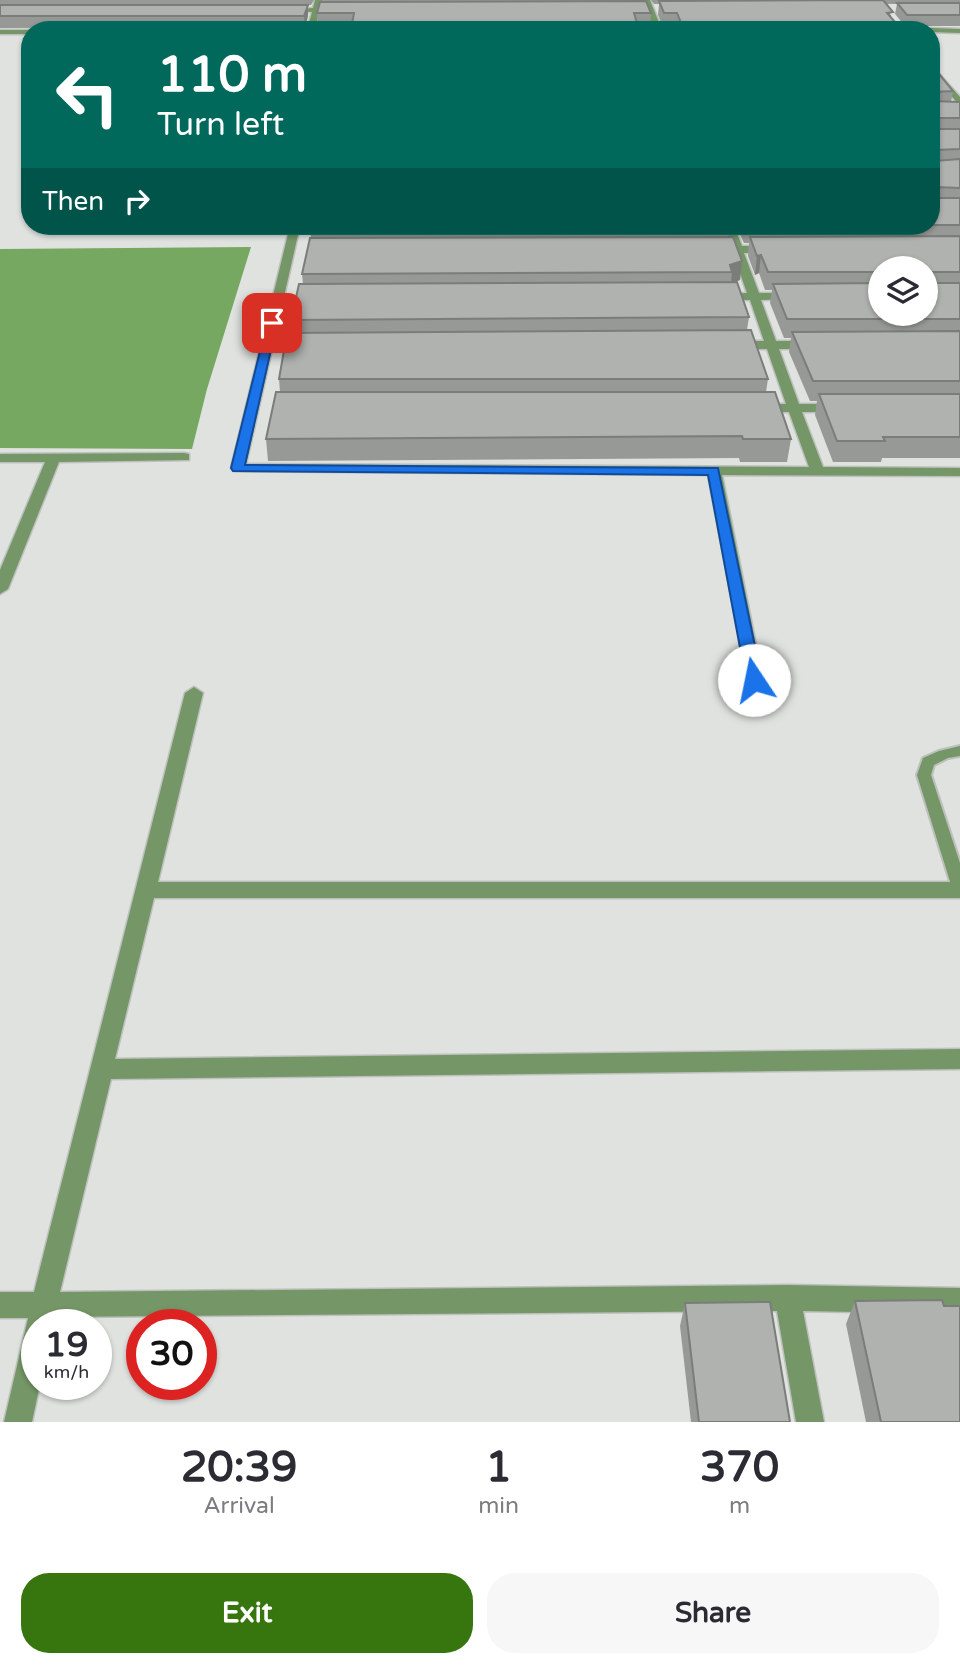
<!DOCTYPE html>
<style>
:root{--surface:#fff;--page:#f7f7f7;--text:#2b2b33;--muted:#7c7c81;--accent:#37750f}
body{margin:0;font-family:"Varela Round",sans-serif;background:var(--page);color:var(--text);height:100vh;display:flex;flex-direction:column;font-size:26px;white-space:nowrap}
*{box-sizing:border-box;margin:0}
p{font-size:23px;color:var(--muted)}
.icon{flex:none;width:38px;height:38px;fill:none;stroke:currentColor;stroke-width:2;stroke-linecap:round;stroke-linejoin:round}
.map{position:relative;height:1422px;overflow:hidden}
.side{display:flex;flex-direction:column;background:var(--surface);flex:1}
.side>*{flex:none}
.banner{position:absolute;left:21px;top:21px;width:919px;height:214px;border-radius:28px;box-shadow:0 2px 5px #0004;background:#00695c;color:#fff;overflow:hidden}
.tools{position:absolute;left:868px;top:256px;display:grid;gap:14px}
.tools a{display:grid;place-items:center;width:70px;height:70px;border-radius:50%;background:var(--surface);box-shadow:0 2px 5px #0004;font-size:35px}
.speed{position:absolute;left:21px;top:1309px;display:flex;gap:14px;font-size:35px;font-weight:700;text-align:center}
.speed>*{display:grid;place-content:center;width:91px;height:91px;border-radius:50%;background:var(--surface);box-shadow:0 2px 5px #0004;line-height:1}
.speed small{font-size:18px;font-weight:400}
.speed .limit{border:10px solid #d22;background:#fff;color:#111}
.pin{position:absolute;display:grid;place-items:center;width:60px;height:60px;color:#fff;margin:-30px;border-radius:14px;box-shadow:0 4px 10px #0006}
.me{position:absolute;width:77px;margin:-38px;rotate:349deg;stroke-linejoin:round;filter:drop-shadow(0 0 5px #0008)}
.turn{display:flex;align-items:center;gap:24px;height:147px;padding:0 21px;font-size:32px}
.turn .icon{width:91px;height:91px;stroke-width:2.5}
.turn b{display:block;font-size:49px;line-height:60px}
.then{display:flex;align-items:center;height:66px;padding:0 21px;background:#0003;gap:14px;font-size:26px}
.eta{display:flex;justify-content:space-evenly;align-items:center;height:119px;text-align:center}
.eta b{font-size:42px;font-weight:700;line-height:49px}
.primary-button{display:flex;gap:14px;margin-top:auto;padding:14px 21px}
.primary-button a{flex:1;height:80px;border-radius:28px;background:var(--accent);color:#fff;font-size:28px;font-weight:700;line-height:80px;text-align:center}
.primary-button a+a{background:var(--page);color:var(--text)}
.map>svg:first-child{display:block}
.water{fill:#77a861}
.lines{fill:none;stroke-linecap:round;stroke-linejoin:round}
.lane-casing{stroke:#bdc0bc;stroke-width:4}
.street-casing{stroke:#bdc0bc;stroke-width:3}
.lane{fill:#759667;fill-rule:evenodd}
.street{fill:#759667;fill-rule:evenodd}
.wall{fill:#979996;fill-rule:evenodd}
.shaded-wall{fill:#7b7d7a}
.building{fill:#b0b2af;stroke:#7b7d7a;stroke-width:2}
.route{fill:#1a73e8;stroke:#114b97;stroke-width:2}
</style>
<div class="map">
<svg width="960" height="1422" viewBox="0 0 960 1422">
<rect width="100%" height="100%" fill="#dfe2de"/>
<path class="water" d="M251,247L207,389L192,449L0,448V249Z"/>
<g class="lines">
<g class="lane-casing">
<path id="lane" d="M960,746V756L948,758L934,765L931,775L960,863V894L954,892L952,888L917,775L923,758L939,751Z"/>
</g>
<g class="street-casing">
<path id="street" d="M315,0H323L321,8L345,10L319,12L315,30H307L312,12L281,10L313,8Z
M642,0H650L662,30H654Z
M931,28L960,29V33L931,32L927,30Z
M0,30H30V34H0Z
M931,65L960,97V106L931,72Z
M290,226H300L246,464L809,467L789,412H757L750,408L757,404H786L767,349H732L726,345L732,341H764L750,300H719L713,297L719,294L747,293L733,253H716L711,250L716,247L731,246L724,226H734L742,246H772L777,249L772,252L744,253L759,293H793L799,296L793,299L761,300L776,341H812L818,345L812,349H779L799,404H838L845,408L838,412H802L823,467L960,468V476L722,475L763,680L754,685L748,684L708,475L233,471L231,468Z
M184,453L189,454V460L59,462L8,589L0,594V570L45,462H0V454Z
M194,687L203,693L158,882H960V898H154L115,1059L960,1049V1069L111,1079L60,1292L788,1285L960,1288V1314L803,1311L824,1422H796L777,1311L54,1317L52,1325H37V1384H40L32,1422H4L28,1318H0V1292H34L185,693Z"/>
</g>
<use href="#lane" class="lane"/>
<use href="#street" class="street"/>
</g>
<path class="wall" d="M0,0H314L311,5H308V16L305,27L0,28Z
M323,0H641L651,13L650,27H318L317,13L324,2Z
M651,0H960V26H905L895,14L897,4H887L892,19L902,30H677L676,27H663L658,15L659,4H654Z
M931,64L953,91L951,102H960V458H882L881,462H833L815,415L817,401H810L789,352L791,338H784L770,303L772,290H765L759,273L755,275L748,256L749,243H744L736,226H931ZM880,268L926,313H880Z
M729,226L728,237L740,280L734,282L749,317L747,330L768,379L766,392L791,439L787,462H740L739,458L268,461L266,439L280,392L279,379L292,333L291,320L303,284L302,274L311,238L310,227Z
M855,1301L944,1306L960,1422H866L846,1324Z
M685,1303L790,1422H691L680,1326Z"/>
<path class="shaded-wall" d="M308,5V16L305,27L304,16Z
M761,255L759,273L755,275L757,256Z
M742,261L740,280L731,283L732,272L730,265Z"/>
<path class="building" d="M883,0L893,12L887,13L902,30H684L677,13H664L659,1Z
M646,1L651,13H634L639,30H351L354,13H317L320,2Z
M897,3H960V15H907Z
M0,5H308L304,16H0Z
M931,64L953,91L932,92V101L960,102V118H934L932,121L933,129H960V149L934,150L932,152L935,161L960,159V188L935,187L932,195L935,198H960V225H931Z
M310,226H644L310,227Z
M960,236V272H930L928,280L930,283H960V319H787L773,284L880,283V313H926V268H880V272H768L761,255L757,256L750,237Z
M733,237L742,261L730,265L732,272L302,274L310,238Z
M737,282L749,317L291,320L299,284Z
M751,330L768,379H279L287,333Z
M960,331V381H813L792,332Z
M276,392H775L791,439H743L742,436L266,439Z
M819,394H960V437H883L885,441H837Z
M942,1300L944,1306H960V1422H881L855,1301Z
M770,1302L790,1422H699L685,1303Z"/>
<path class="route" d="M272,320L277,323L245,465L718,468L762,680L759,683H748L746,680L708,475L233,471L231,468L267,323Z"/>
</svg>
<div class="tools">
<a><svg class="icon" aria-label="layers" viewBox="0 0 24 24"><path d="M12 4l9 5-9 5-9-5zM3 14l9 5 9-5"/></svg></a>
</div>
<div class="speed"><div>19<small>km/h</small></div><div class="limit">30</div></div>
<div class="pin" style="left:272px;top:323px;background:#d93025"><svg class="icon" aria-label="arrive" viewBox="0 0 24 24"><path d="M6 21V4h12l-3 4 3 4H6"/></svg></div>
<svg class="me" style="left:754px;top:680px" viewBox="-20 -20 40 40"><circle r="19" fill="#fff"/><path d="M0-13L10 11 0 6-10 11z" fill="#1a73e8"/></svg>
<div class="banner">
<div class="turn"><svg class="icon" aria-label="left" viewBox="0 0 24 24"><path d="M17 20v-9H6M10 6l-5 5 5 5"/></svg><div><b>110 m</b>Turn left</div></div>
<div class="then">Then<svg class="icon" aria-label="right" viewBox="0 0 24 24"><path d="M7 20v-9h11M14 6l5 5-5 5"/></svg></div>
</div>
</div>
<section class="side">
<div class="eta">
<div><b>20:39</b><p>Arrival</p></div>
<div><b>1</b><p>min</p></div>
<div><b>370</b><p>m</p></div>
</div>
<div class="primary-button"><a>Exit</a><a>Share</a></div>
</section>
